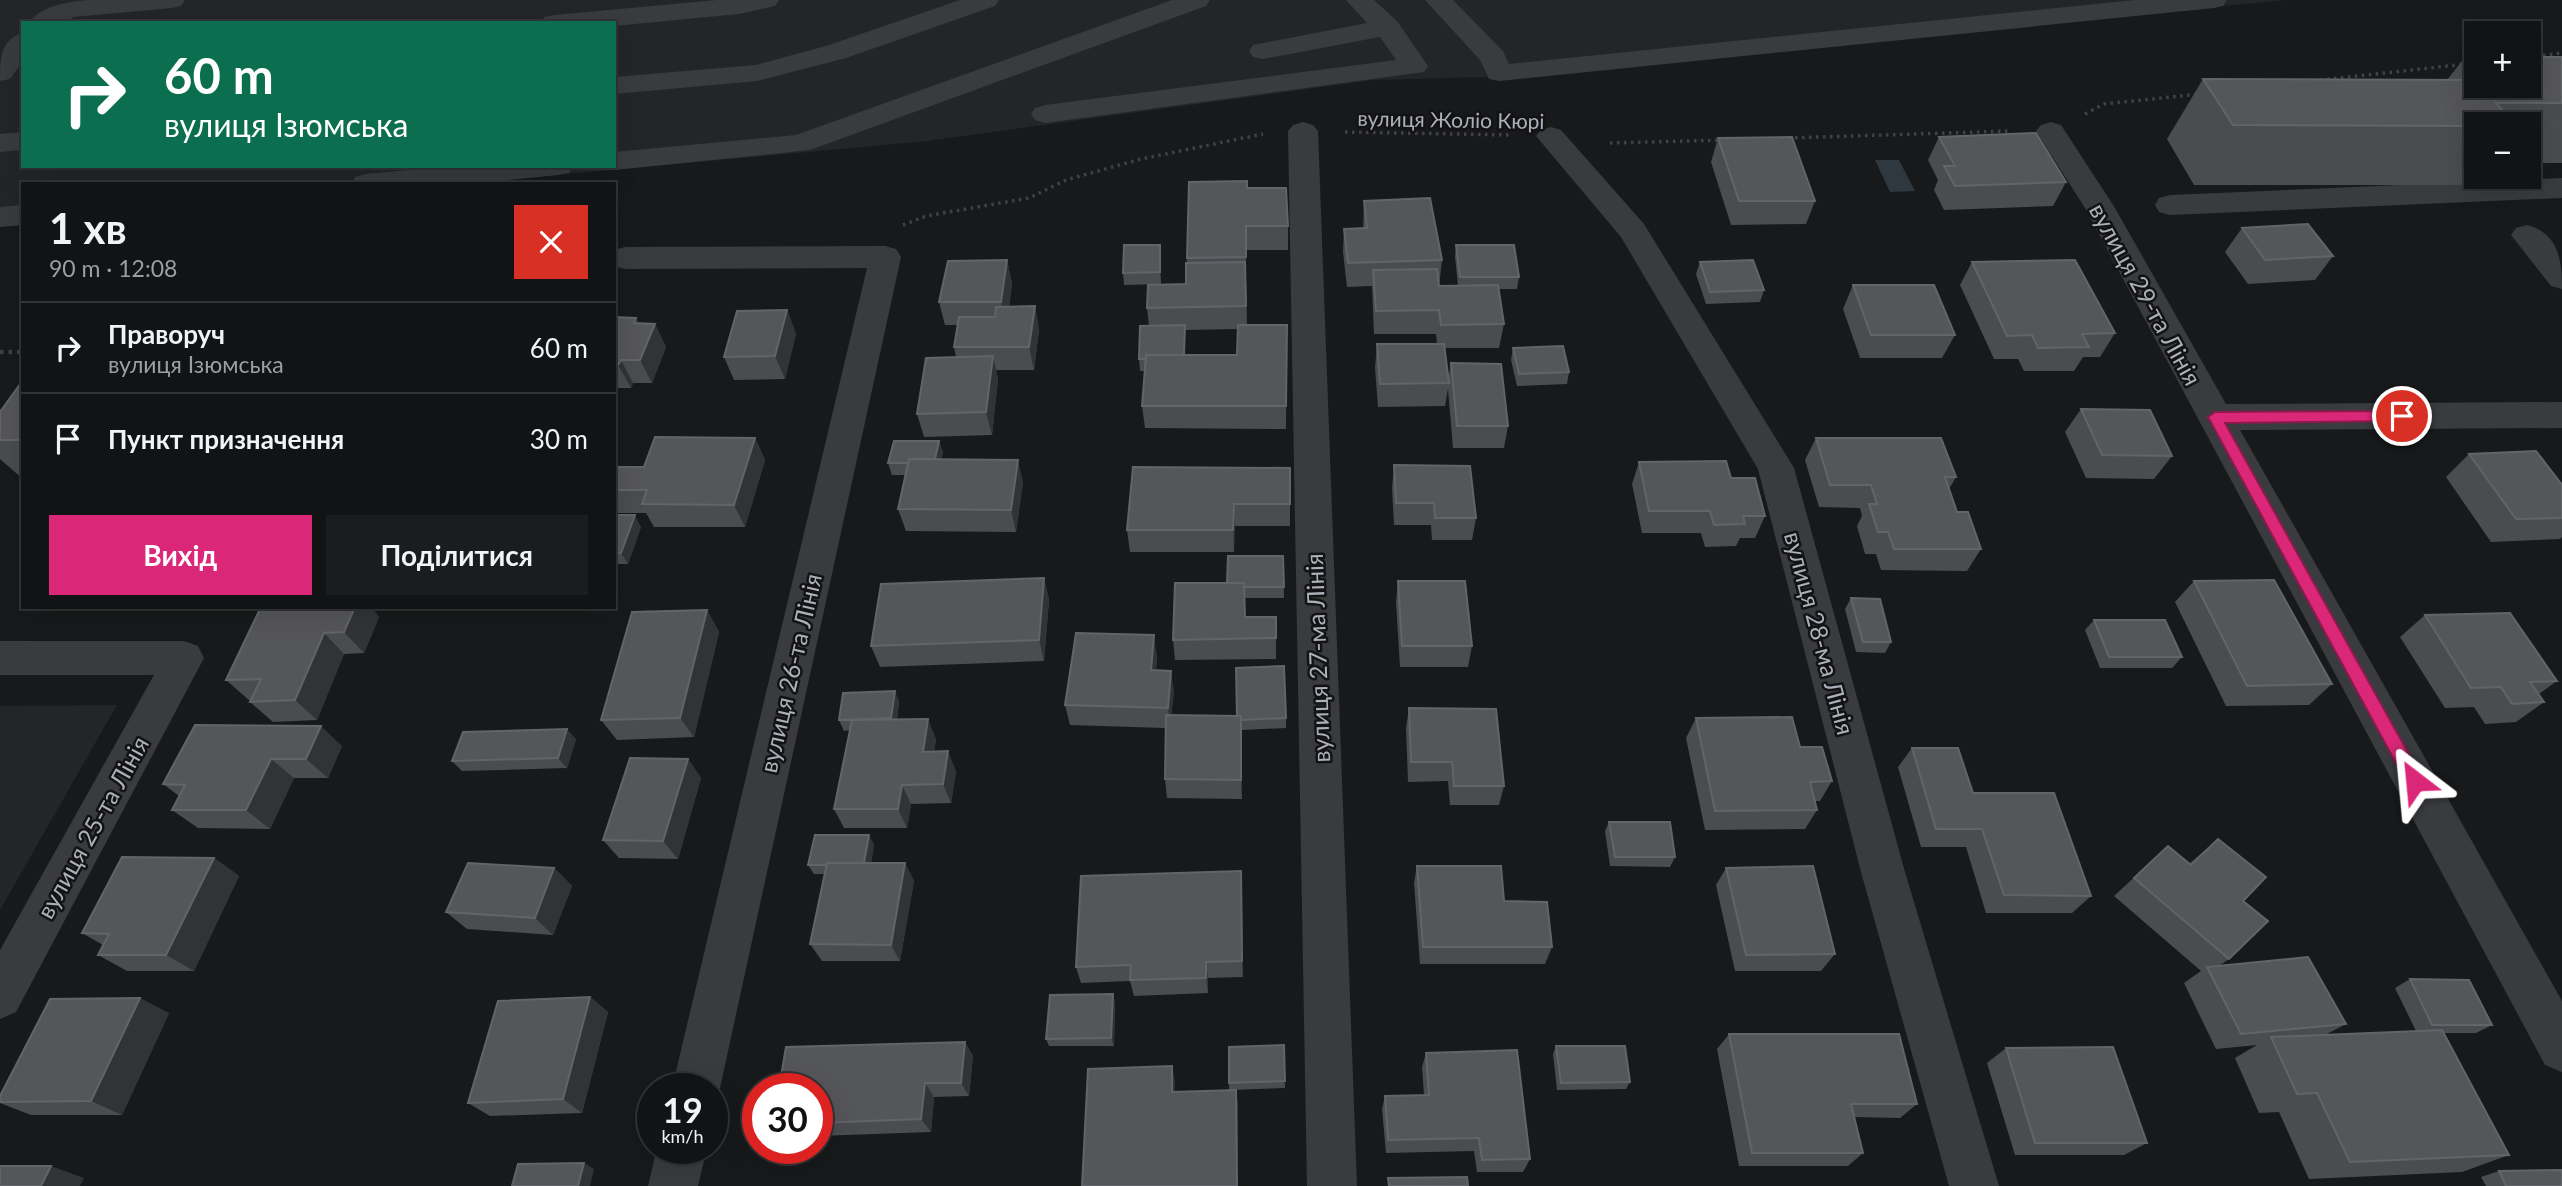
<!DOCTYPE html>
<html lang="uk">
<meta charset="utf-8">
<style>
:root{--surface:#121314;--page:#1b1c1d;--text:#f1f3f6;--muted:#9c9ea0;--line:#313234;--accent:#db2777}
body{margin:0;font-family:Lato,sans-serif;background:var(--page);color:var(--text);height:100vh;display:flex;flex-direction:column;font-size:26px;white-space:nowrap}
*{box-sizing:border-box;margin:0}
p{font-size:23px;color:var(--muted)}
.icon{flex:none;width:38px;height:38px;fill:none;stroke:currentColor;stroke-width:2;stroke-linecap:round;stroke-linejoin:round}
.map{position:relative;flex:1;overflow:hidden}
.drawer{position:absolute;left:21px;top:182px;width:595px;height:427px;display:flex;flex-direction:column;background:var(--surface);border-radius:0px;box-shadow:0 7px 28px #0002,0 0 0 2px var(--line)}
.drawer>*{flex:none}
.hud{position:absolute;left:21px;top:21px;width:595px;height:147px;border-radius:0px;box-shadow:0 7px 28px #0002,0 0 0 2px var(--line);background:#0b6e4f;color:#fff;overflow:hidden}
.buttons{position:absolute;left:2464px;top:21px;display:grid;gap:14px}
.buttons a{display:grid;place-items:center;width:77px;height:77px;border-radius:0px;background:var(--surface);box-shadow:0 7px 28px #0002,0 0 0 2px var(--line);font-size:35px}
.speed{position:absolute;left:637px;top:1073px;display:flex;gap:14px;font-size:35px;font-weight:700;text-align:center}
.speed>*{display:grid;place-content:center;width:91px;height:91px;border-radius:50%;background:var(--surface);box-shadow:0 7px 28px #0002,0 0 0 2px var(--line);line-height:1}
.speed small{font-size:18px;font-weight:400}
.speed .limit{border:10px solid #d22;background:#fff;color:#111}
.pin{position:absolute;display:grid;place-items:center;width:60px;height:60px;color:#fff;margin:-30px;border:4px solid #fff;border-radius:50%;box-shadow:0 2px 7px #0007}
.me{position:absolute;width:77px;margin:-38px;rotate:331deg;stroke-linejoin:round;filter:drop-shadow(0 0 5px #0008)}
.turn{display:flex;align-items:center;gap:24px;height:147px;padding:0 28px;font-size:32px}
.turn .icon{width:91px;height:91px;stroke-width:2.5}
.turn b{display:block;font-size:49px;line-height:60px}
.round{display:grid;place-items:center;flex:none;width:74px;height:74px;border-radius:0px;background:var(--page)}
.overview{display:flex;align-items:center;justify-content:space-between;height:119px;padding:0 28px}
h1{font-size:42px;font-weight:700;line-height:52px}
.primary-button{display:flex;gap:14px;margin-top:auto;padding:14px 28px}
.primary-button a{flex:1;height:80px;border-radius:0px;background:var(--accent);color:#fff;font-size:28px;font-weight:700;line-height:80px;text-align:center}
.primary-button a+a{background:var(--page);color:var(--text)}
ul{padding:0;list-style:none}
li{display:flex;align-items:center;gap:21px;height:91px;padding:0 28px;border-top:2px solid var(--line)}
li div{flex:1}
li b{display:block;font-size:26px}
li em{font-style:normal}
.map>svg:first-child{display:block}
.built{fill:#242527;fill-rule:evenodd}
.water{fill:#2f383e}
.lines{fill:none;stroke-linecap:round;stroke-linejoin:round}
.path-far1{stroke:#404246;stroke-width:3.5;stroke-dasharray:2.5 4.5;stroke-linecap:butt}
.path{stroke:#404246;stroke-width:4.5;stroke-dasharray:3.5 5;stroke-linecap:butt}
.minor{fill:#3a3b3f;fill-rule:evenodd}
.wall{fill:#4a4c4f;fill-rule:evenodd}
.shaded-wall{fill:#323335}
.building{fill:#55565a;stroke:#626469;stroke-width:2}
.route{fill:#db2777;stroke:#8e194d;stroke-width:2}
.labels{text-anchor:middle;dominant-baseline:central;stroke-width:5;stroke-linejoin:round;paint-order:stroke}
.far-street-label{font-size:21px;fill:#acb0b9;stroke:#131315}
.street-label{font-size:24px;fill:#acb0b9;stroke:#131315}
</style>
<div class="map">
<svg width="2562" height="1186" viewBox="0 0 2562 1186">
<rect width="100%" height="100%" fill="#18191a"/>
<path class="built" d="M0,0H2286L1488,77L1374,80L927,141L458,184H23V224L0,226ZM23,23H614V166H23Z
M117,705L0,910V706Z"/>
<path class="water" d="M1875,160H1899L1915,191L1890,192Z"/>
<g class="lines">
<path class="path-far1" d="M2529,57L2562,53
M2320,80L2476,63
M2085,114L2104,104L2200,94
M1345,132L1511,135
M1788,138L2011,131
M1610,143L1724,140
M903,225L926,216L1029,198L1066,180L1141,159L1263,134"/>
<path class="path" d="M0,352H23"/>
<path class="minor" d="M88,0H185L181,6L172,8L74,17L63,23H29C41,5 69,2 88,0Z
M717,0H779L775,6L739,14L614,26V23H541L544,17L554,15Z
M960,0H999L995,6L846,58L757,81L614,94V77L756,65L826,46Z
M1172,0H1210L1206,6L810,150L614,170L603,166H614V152L796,135Z
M1346,0H1374L1397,21L1428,66L1424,72L1045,123L1035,120L1031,114L1035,108L1045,105L1396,60L1380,37L1263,59L1253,57L1249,51L1253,45L1263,43L1367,23Z
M1425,0H1453L1503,51L1509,64L2135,0H2227L2223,6L2214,8L1499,81L1489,79L1480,60Z
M23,33V61L10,79L0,81C0,61 0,39 23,33Z
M1303,122L1313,125L1318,131L1357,1186H1307L1288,131L1293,125Z
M2051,122L2061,125L2115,208L2226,404L2562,402V428L2240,430L2562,1001V1072L2545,1065L2085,208L2036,131L2041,125Z
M1551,127L1561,130L1644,224L1794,468L1905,872L1999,1186H1949L1861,872L1758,469L1621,237L1536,136L1541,130Z
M23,132V150L0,152V134Z
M453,166H573L569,173L558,175L470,184H351L355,177L366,174Z
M2562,178V198L2170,215L2159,212L2155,205L2159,198L2170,195Z
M23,205V225L0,227V207Z
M2527,225C2559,233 2562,261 2562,289L2551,286L2511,235L2516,228Z
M885,246L896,249L901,257L720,1088L712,1105V1088H672L867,268L625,269L614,266V250L625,247Z
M0,641H184L198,646L204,658L16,1012L0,1019V950L154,675H0Z
M657,1148H707L698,1186H648Z"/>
</g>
<path class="wall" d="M2465,57H2476V86L2562,57V163H2529V124H2476V173L2466,185H2194L2167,139L2203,79L2447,80Z
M1939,137L2066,182L2053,206L1944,210L1934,190L1938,180L1928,160Z
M1718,138L1815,201L1806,224L1731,225L1711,162Z
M1247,188L1288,226V250H1246V281L1247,325H1287L1286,429L1145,428L1142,406L1145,371H1140L1139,359L1149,326L1147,308L1186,284L1187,258ZM1238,329L1237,355H1185V330Z
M1364,201L1442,260L1439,286H1458L1455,257L1456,245L1519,277L1517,289H1498L1504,324L1499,348H1445L1448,381L1451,363L1508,426L1504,448H1453L1448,389L1445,406L1378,407L1375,368L1377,344H1437L1436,334H1374L1372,286L1347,287L1343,252L1344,229L1363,228Z
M2242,228L2333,256L2315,280L2248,284L2225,252Z
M1161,257V284L1124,285L1123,273Z
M1007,260L1012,284L1009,307L1035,306L1039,330L1034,370H996L998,379L992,435L924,437L917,414L956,357L954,347L958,325H945L939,302Z
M1700,262L1764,290L1760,302L1706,304L1696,274Z
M1972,262L2115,333L2100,357H2083L2074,371H2024L2018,359H1994L1960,285Z
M1853,285L1955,335L1942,358H1860L1843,309Z
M787,310L796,334L785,379L734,380L724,357Z
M614,317L636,318L639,323L655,324L666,347L652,383H633L631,388H614Z
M1513,348L1569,372L1567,384L1517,386L1511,360Z
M23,380V479L0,459V412Z
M2081,409L2172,456L2154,479L2086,478L2065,432Z
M755,438L765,460L745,527H654L646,513H614V467H644Z
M1816,438L1956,477L1949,489L1957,512L1981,549L1967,571L1881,570L1876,554H1865L1857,526L1862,516L1860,508L1819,507L1805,460Z
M939,441L943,453L941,459L1023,482L1016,532L906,531L898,509L906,475H892L888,463Z
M2469,454L2562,485V537L2560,539L2491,542L2446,477Z
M1639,462L1731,478L1765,516L1755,538H1740L1736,546L1705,547L1701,533H1642L1632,484Z
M1394,465L1476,518L1472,540H1432L1431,525H1394L1392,488Z
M1290,468V526H1235L1234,552H1130L1127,530Z
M614,515L641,527L628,564H614Z
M1283,556L1284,598H1245V617H1276V659L1175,660L1173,640L1227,583Z
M1044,578L1049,600L1044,661L880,667L871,646Z
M1398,581L1472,646L1468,667H1400L1396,602Z
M2194,581L2332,684L2309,705L2226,706L2175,602Z
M1851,598L1891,642L1885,653L1856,652L1845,609Z
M261,607H371L379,617L364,653L344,654L317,720L273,722L250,702L251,700L250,701L226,680Z
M707,610L719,632L694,737L617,740L601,720Z
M2425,615L2557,681L2539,694L2544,702L2516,722L2485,724L2474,707L2445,708L2400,637Z
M2094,620L2182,657L2172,668H2100L2085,630Z
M1157,656L1156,670L1174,691L1171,715L1286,718V728L1241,730L1242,799L1167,798L1165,779V728L1070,725L1065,705Z
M899,701L897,720L936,739L934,752L956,771L951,803L911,804L907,828H844L834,809L850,730L844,731L839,720Z
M1409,708L1504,786L1499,805H1450L1448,781L1408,782L1406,728Z
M1696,718L1800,747L1832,781L1820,801H1815L1817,810L1805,829L1705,830L1686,738Z
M195,725L342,746L328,778H294L270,829L198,828L172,810L179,796L163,784Z
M576,739L567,768L462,771L452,761Z
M1912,748L1973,793L2091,896L2072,913H1986L1966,847H1921L1898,767Z
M688,759L701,778L678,859L619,858L603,840Z
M1609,822L1675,857L1670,867L1610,866L1605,831Z
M2218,839L2243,901L2229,959L2219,966L2346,1024L2325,1035L2416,1031L2395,988L2410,979L2492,1025L2476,1033H2443L2509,1155L2462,1172L2309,1179L2279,1112L2259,1113L2235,1058L2257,1045L2216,1049L2184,983L2201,971L2114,896L2168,846L2189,864Z
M874,844L871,863H905L914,881L900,961H822L810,944L825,874H814L808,865Z
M214,858L239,876L194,971H127L98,955L103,945L82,933Z
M1417,866L1504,901L1552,947L1545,964H1420L1414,883Z
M554,868L572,886L553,935L467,929L446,912Z
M1726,868L1835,954L1821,971H1735L1716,885Z
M1242,889L1243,977L1208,978V993L1134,996L1130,981L1081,983L1076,967Z
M590,997L608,1012L582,1113L490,1116L468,1103Z
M1115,1002L1114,1046H1049L1046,1039Z
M169,1013L122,1115H31L0,1103V1096Z
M1729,1034L1917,1104L1900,1118L1854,1117L1863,1153L1848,1166H1739L1717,1049Z
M965,1042L973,1056L969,1096L934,1097L931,1132L817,1136V1088Z
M1284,1045L1285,1088L1229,1090V1083Z
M1556,1046L1630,1082L1626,1089L1557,1090L1553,1054Z
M2006,1048L2147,1143L2124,1155H2015L1987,1063Z
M1426,1053L1530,1159L1523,1172H1477L1474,1151L1386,1153L1382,1109L1385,1096L1424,1095L1422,1067Z
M2499,1171L2562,1186H2486L2481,1177Z"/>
<path class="shaded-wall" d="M1160,245L1161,257V284L1160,272Z
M1007,260L1012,284L1006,325L1001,302Z
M1035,306L1039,330L1034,370L1029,347Z
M787,310L796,334L785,379L775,356Z
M636,318L648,341L655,324L666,347L652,383L640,360L634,323Z
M993,356L998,379L992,435L986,412Z
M621,360L633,383L631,388L618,365Z
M755,438L765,460L745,527L734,505Z
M939,441L943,453L938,475L934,463Z
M1018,460L1023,482L1016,532L1011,510Z
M1234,504L1235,526L1234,552L1233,530Z
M635,515L641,527L628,564L621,553Z
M1044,578L1049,600L1044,661L1039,640Z
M355,607H371L379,617L364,653L344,632Z
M707,610L719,632L694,737L680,718Z
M324,633L344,654L317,720L295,700Z
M1154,635L1157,656L1154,690L1151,670Z
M1171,671L1174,691L1170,728L1168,708Z
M895,691L899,701L896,729L891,718Z
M1241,716L1242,736V799L1241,780Z
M928,719L936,739L931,771L923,752Z
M321,726L342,746L328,778L306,759Z
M567,729L576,739L567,768L558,758Z
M948,751L956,771L951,803L943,784Z
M271,759L294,778L270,829L246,810Z
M688,759L701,778L678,859L663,841Z
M902,785L911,804L907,828L898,809Z
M869,835L874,844L869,874L864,865Z
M214,858L239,876L194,971L166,955Z
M905,863L914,881L900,961L891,945Z
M554,868L572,886L553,935L535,918Z
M1241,871L1242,889L1243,977L1242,961Z
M1206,962L1208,978V993L1206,978Z
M1113,994L1115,1002L1114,1046L1111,1038Z
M590,997L608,1012L582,1113L563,1099Z
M140,998L169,1013L122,1115L91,1101Z
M965,1042L973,1056L969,1096L961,1083Z
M1172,1066L1175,1080V1105L1172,1092Z
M925,1083L934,1097L931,1132L921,1119Z
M1236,1090L1238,1103V1186H1237Z
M584,1163L594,1169L590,1186H578Z
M51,1166L84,1178L80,1186H41Z"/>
<path class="building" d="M2465,57H2476V71Z
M2529,57H2562V103H2496L2514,124H2476V126L2233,125L2203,79L2476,80V86H2529Z
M2036,133L2066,182L1955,186L1944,166H1955L1939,137Z
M1792,137L1815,201H1739L1718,138Z
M1247,181V188H1286L1288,226H1246V257L1187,258L1189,182Z
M1430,198L1442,260L1348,263L1344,229L1367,228L1364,201Z
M2308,224L2333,256L2265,260L2242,228Z
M1124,245H1160V272L1123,273Z
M1456,245H1514L1519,277H1460Z
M1007,260L1001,302H939L948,261Z
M1753,260L1764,290L1710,292L1700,262Z
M2075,260L2115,333L2082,334L2089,347L2038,348L2032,335L2007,336L1972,262Z
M1245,262L1246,306L1147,308L1148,285L1186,284V263Z
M1437,269L1439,286L1498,285L1504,324L1441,325L1439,310L1376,311L1373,270Z
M1853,285H1934L1955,335H1871Z
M1035,306L1029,347H954L959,317H995L996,307Z
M787,310L775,356L724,357L737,311Z
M614,317L636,318L634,323L655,324L640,360H621L618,365H614Z
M1185,325L1184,355H1146V359H1139L1140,326Z
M1238,325H1287L1286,406H1142L1146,355H1237Z
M1377,344H1444L1449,383L1380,384Z
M1563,346L1569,372L1519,374L1513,348Z
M993,356L986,412L917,414L926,358Z
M1451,363L1501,364L1508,426H1457Z
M23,380V440H0V412Z
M2081,409L2150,410L2172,456L2102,455Z
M655,437L755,438L734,505L642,504L647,490H614V467H644Z
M1816,438H1941L1956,477H1945L1957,512H1968L1981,549H1894L1888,532H1878L1869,504H1877L1871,485H1830Z
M894,441H939L935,459H909L908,463H888Z
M2536,451L2562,485V518L2516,519L2469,454Z
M909,459L1018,460L1011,510L898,509Z
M1726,461L1731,478H1755L1765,516H1743L1745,524L1714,525L1710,511H1649L1639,462Z
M1394,465L1470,466L1476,518H1435L1434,503H1396Z
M1133,467L1290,468V504H1234L1233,530H1127Z
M614,515H635L621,553H614Z
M1228,556H1283L1284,587H1244V583H1227Z
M1044,578L1039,640L871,646L881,584Z
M2274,580L2332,684L2247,686L2194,581Z
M1398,581H1465L1472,646H1402Z
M1175,583H1244L1245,617H1276V638L1173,640Z
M1851,598L1880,599L1891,642H1863Z
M261,607H355L344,632L324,633L295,700L250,702L261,679L226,680Z
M707,610L680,718L601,720L632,612Z
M2510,613L2557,681L2530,682L2544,702L2512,704L2501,687L2471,688L2425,615Z
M2094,620H2165L2182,657H2109Z
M1076,633L1154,635L1151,670L1171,671L1168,708L1065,705Z
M1284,666L1286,718L1241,720V716H1237L1236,668Z
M895,691L891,718L839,720L843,693Z
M1409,708L1496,709L1504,786H1454L1452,762H1411Z
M1166,715L1241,716V780L1165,779Z
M1792,717L1800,747H1822L1832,781L1810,782L1817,810L1715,811L1696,718Z
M928,719L923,752L948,751L943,784L902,785L898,809H834L852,720Z
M195,725L321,726L306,759H271L246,810H172L185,785L163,784Z
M567,729L558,758L452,761L463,732Z
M1912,748H1958L1973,793H2054L2091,896L2004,895L1982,829H1936Z
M630,758L688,759L663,841L603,840Z
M1609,822H1670L1675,857H1615Z
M815,835H869L864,863H827V865H808Z
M2218,839L2266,877L2243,901L2268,921L2229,959L2134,878L2168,846L2191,865Z
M122,857L214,858L166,955H98L109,934L82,933Z
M468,863L554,868L535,918L446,912Z
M827,863H905L891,945L810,944Z
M1417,866H1501L1504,901L1547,902L1552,947H1423Z
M1813,866L1835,954L1746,955L1726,868Z
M1241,871L1242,961L1206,962V978L1130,980L1131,965L1076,967L1081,876Z
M2308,957L2346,1024L2241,1034L2207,967Z
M2410,979L2469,980L2492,1025H2432Z
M1113,994L1111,1038L1046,1039L1050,995Z
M590,997L563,1099L468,1103L498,1001Z
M140,998L91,1101L0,1102V1096L50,999Z
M2442,1030L2509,1155L2350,1162L2317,1093L2297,1094L2271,1037Z
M1729,1034H1899L1917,1104H1851L1863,1153H1752Z
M965,1042L961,1083H925L921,1119L817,1123V1088H779L786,1047Z
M1284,1045L1285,1081L1229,1083V1047Z
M1556,1046H1625L1630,1082L1561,1083Z
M2113,1047L2147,1143H2035L2006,1048Z
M1517,1050L1530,1159L1482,1160L1479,1138L1388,1140L1385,1096L1429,1095L1426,1053Z
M1172,1066V1092L1236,1090L1237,1186H1082L1088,1069Z
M584,1163L578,1186H512L518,1164Z
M0,1166H51L41,1186H0Z
M2562,1170V1186H2506L2499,1171Z
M1467,1177L1468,1186H1389L1388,1178Z"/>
<path class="route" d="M2402,411L2409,416L2402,421L2225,423L2421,776L2424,781L2415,789L2409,787L2208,417L2215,412Z"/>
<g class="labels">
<g class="far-street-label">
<text transform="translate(1451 119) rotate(1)">вулиця Жоліо Кюрі</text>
</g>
<g class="street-label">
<text transform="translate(2146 294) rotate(61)">вулиця 29-та Лінія</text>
<text transform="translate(1820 633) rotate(75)">вулиця 28-ма Лінія</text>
<text transform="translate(1317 658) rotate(-92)">вулиця 27-ма Лінія</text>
<text transform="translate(790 673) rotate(-77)">вулиця 26-та Лінія</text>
<text transform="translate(92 827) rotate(-61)">вулиця 25-та Лінія</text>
</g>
</g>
</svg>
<div class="buttons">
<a>+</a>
<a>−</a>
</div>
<div class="speed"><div>19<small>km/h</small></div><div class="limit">30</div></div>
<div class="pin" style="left:2402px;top:416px;background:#d93025"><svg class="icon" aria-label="arrive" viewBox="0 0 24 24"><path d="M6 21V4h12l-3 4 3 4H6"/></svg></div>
<svg class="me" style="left:2415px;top:781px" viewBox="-20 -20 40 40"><path d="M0-17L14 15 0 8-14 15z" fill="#db2777" stroke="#fff" stroke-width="4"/></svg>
<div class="hud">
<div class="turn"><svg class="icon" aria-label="right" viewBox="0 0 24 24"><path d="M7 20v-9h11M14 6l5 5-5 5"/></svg><div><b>60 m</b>вулиця Ізюмська</div></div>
</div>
<section class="drawer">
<div class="overview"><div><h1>1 хв</h1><p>90 m · 12:08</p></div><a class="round" style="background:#d93025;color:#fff"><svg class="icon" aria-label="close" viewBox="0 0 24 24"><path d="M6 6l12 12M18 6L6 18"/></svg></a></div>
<ul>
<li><svg class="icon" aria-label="right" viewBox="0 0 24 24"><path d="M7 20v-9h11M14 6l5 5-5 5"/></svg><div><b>Праворуч</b><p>вулиця Ізюмська</p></div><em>60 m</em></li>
<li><svg class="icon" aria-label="arrive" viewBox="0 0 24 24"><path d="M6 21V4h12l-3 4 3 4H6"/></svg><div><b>Пункт призначення</b></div><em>30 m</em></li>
</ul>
<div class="primary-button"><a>Вихід</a><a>Поділитися</a></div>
</section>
</div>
